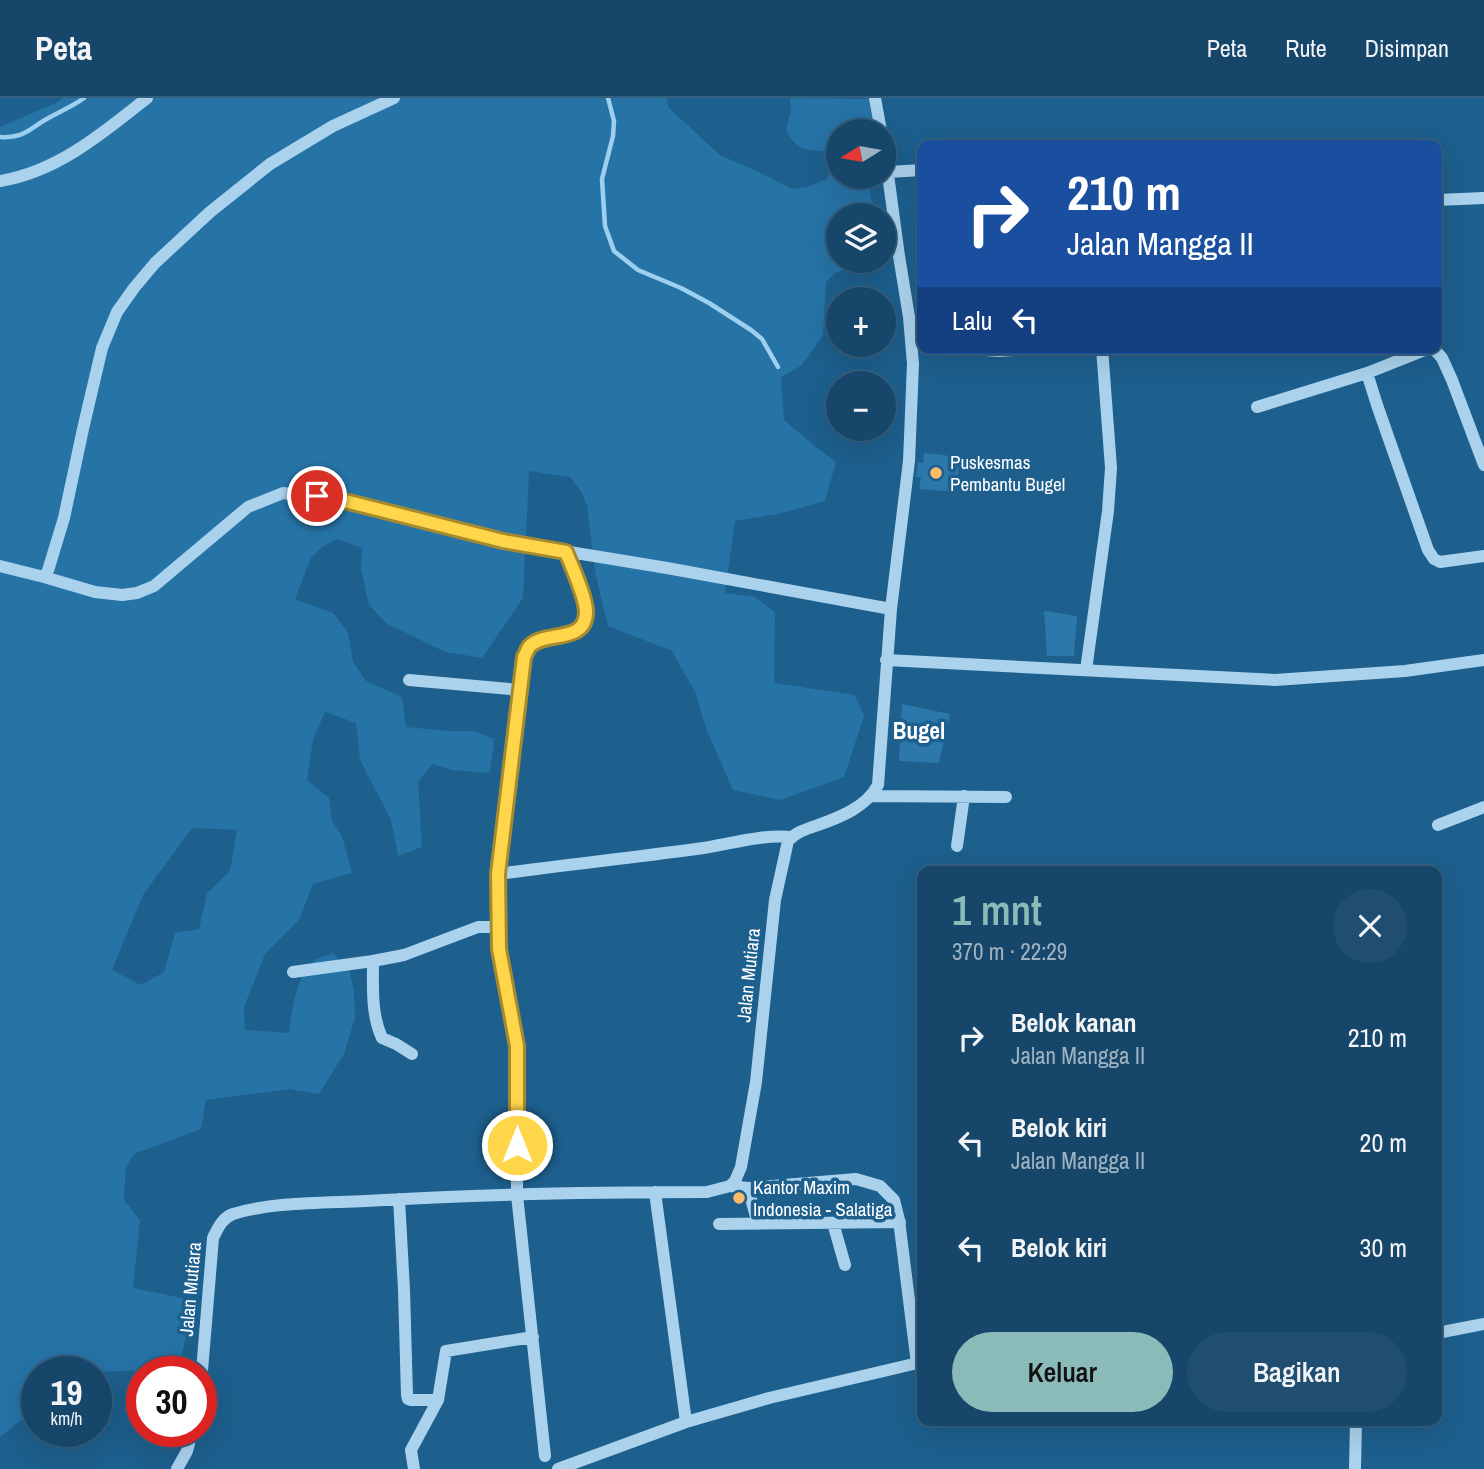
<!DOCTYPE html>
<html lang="id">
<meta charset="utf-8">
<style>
:root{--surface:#16476a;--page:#1f4e70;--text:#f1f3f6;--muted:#9eb2c1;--line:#355f7e;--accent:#8bbbb9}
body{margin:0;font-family:"Archivo Narrow",sans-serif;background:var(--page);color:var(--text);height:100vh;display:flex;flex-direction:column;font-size:26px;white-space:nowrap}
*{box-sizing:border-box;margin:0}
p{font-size:23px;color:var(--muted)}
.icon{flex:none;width:38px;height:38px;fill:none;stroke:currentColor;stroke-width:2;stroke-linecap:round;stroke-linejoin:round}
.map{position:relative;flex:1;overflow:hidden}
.panel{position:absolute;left:917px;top:768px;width:525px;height:560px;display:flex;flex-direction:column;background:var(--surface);border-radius:14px;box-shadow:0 7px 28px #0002,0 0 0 2px var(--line)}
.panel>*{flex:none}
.top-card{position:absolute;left:917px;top:42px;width:525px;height:214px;border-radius:14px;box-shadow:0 7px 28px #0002,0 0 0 2px var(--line);background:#1a4fa0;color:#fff;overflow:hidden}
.needle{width:46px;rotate:259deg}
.controls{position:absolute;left:826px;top:21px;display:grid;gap:14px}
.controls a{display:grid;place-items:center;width:70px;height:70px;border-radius:50%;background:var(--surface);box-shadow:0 7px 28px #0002,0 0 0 2px var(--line);font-size:35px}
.speed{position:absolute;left:21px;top:1258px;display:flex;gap:14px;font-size:35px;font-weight:700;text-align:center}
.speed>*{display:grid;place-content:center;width:91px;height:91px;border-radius:50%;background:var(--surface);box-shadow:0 7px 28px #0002,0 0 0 2px var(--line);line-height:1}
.speed small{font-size:18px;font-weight:400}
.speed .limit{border:10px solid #d22;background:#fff;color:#111}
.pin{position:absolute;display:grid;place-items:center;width:60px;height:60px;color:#fff;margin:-30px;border:4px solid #fff;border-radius:50%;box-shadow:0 2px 7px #0007}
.me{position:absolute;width:77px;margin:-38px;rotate:0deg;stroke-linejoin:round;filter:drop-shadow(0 0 5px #0008)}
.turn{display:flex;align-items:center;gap:24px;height:147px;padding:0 35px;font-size:32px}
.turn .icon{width:91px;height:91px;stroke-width:2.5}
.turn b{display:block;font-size:49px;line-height:60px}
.then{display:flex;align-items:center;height:66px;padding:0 35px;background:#0003;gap:14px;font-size:26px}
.round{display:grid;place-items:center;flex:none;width:74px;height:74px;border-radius:37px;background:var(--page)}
.head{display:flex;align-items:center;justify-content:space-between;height:119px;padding:0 35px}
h1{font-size:42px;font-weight:600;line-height:52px;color:var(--accent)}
.primary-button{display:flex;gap:14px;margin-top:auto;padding:14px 35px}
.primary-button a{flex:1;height:80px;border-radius:42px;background:var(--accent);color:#111;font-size:28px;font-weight:600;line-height:80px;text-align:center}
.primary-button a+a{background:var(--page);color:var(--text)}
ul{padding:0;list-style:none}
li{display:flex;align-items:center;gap:21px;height:105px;padding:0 35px}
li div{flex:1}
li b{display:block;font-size:26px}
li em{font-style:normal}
header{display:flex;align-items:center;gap:42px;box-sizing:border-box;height:98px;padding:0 35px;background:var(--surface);border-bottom:2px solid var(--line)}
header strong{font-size:33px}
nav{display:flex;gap:38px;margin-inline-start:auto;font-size:24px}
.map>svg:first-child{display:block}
.green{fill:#2673a6;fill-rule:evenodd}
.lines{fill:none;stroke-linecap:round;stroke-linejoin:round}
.stream{stroke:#9dd0ef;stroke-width:4.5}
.building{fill:#2c78ab}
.minor{stroke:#aad2ed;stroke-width:12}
.route-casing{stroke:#a68a30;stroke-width:18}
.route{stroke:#ffd54a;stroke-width:12}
.poi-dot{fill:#fdbb68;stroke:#1d5f8d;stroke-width:2.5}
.labels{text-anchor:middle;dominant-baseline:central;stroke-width:7;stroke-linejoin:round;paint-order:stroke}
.poi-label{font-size:19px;fill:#fff;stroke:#1d5f8d;text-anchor:start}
.street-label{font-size:19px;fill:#fff;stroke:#1d5f8d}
.quarter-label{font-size:23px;font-weight:bold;fill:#fff;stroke:#1d5f8d}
</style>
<header>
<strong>Peta</strong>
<nav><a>Peta</a><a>Rute</a><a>Disimpan</a></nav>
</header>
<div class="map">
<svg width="1484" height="1371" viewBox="0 0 1484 1371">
<rect width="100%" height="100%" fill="#1d5f8d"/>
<path class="green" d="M63,0H667L668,9L720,57L761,75L792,91L808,89L827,81L833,65L828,53C806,53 795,52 786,31L791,13L790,0L872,1L877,33H838V79H868L873,117H838V163H874L835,175L826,184L823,237L802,267L781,279L784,322L810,344L836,364L825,403L778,416L735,423L725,495L755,499L775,515L774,585L855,597L864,618L844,679L781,702L733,692L707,633L695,594L672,553L608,528L595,474L587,408L582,395L570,379L529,373L523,500L482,560L445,554L386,525L369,507L361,471L362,450L337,441L322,449L311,460L295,501L333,515L348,534L353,564L366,583L402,599L406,629L449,633H474L494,641L490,675L452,672L432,666L418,684L422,749L398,758L391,722L360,662L356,625L325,614L313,642L307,682L329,700L332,723L342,738L352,775L313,786L299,822L265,856L244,909L245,932L289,935C292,915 296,872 317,861C322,859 328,857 333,855L350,874L354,894L355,920L344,956L319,996L289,991L206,1002L201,1031L134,1056L126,1069L124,1102L140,1122L133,1190L187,1201L186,1237L179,1271L96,1274H37V1298L35,1311L0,1339V29L58,4ZM192,730L237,732L230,773L207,795L199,831L175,835L164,874L141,887L112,872L143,797Z"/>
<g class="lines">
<path class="stream" d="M608,0L614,23L613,38L602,81L605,128L614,153L638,172L681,190L709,205L751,232L762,241L778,269
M0,39C22,41 28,32 45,22C58,14 72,9 84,0"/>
</g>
<path class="building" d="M924,355L960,359L956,394L919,391L921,379H916L918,364L923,365Z
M1044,513L1077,518L1074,558H1047Z
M902,606L950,616L939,665L899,663Z"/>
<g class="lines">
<path class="minor" d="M875,0L881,33
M888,74L922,72
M0,83C57,74 103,35 147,0
M1437,102L1484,100
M957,250L999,253L1040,250
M1257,309L1367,275
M1484,367L1452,282L1442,260L1434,251L1425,252L1367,275L1377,307L1428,452L1434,461L1440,464L1484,458
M0,468L44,479L95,494L122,497L137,495L154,488L248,409L283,395L349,404L503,443L667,470L891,511
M46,479L64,420L83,331L102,250L117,214L134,190L155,165L210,114L270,66L333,28L394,0
M886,562L1275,582L1405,573L1484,562
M1086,572L1108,413L1111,370L1102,250
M409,582L520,592
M872,698L1006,699
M1438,727L1484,709
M957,748L964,698
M498,776C564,767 630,760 696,751C727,747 760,736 791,739
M373,863L404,857L478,829H499
M293,874L373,863C373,889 371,916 382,940L396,946L412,956
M730,1088L748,1090L856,1081L880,1088L894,1102L899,1122L917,1266
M748,1090L758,1126
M655,1094L686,1324
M399,1101L404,1192L407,1297L408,1301L411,1302H438
M833,1125L845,1167
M719,1126L900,1124
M1437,1235L1484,1226
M201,1285L213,1140C218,1130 222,1120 233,1116C271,1104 325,1105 365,1103C479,1096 593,1094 707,1094L730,1088L735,1083L741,1069L756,984L775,802L788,743C796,734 806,731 818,727C841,719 866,709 878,687L891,511L909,363L913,266L909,219L899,158L884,47
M545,1358L517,1097V948L499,851L498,771L524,559C526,556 527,552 529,549C544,532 584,546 586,516C587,502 572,469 567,454
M177,1371L187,1353L192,1334
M414,1371L411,1352L438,1302L446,1253L533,1239
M558,1371L686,1324L769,1300L922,1264
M1355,1371L1356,1323"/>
</g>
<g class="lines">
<g class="route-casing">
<path id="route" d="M317,398L349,404L503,443L566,454C572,469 587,501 586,516C584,546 544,532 529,549C527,552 526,556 524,559L498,776L499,851L517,948V1047"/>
</g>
<use href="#route" class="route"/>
</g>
<g class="poi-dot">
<circle cx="936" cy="375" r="7"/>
<circle cx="739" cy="1100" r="7"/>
</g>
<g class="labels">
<g class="poi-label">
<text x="950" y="364">Puskesmas<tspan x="950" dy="22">Pembantu Bugel</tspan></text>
<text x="753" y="1089">Kantor Maxim<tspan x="753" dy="22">Indonesia - Salatiga</tspan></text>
</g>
<g class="street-label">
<text transform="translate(748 877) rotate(-84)">Jalan Mutiara</text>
<text transform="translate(190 1191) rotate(-85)">Jalan Mutiara</text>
</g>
<g class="quarter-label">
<text x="919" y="632">Bugel</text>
</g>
</g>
</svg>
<div class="controls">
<a><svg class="needle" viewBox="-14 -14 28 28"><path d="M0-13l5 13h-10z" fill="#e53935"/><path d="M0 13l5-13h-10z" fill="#9eb2c1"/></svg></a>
<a><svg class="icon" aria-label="layers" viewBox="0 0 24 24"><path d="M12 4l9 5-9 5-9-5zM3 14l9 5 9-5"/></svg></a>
<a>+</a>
<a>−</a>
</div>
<div class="speed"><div>19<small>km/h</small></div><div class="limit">30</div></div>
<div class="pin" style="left:317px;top:398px;background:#d93025"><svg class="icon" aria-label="arrive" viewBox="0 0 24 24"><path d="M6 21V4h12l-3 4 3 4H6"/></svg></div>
<svg class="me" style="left:517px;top:1047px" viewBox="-20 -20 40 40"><circle r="17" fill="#ffd54a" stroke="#fff" stroke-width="3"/><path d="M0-11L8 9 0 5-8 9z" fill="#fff"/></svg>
<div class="top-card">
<div class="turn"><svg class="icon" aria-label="right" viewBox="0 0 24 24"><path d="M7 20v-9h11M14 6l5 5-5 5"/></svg><div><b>210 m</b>Jalan Mangga II</div></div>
<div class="then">Lalu<svg class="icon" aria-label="left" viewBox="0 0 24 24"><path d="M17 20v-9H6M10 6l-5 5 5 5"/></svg></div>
</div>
<section class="panel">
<div class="head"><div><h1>1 mnt</h1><p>370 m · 22:29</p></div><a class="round"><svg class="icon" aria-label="close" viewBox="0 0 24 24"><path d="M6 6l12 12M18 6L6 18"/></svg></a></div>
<ul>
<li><svg class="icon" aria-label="right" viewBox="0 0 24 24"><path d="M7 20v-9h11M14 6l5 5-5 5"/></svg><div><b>Belok kanan</b><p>Jalan Mangga II</p></div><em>210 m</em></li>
<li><svg class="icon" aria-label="left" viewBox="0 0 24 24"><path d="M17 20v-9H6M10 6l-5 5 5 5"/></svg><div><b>Belok kiri</b><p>Jalan Mangga II</p></div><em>20 m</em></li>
<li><svg class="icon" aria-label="left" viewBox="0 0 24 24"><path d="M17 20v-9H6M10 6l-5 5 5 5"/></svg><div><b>Belok kiri</b></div><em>30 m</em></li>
</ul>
<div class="primary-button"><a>Keluar</a><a>Bagikan</a></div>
</section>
</div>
